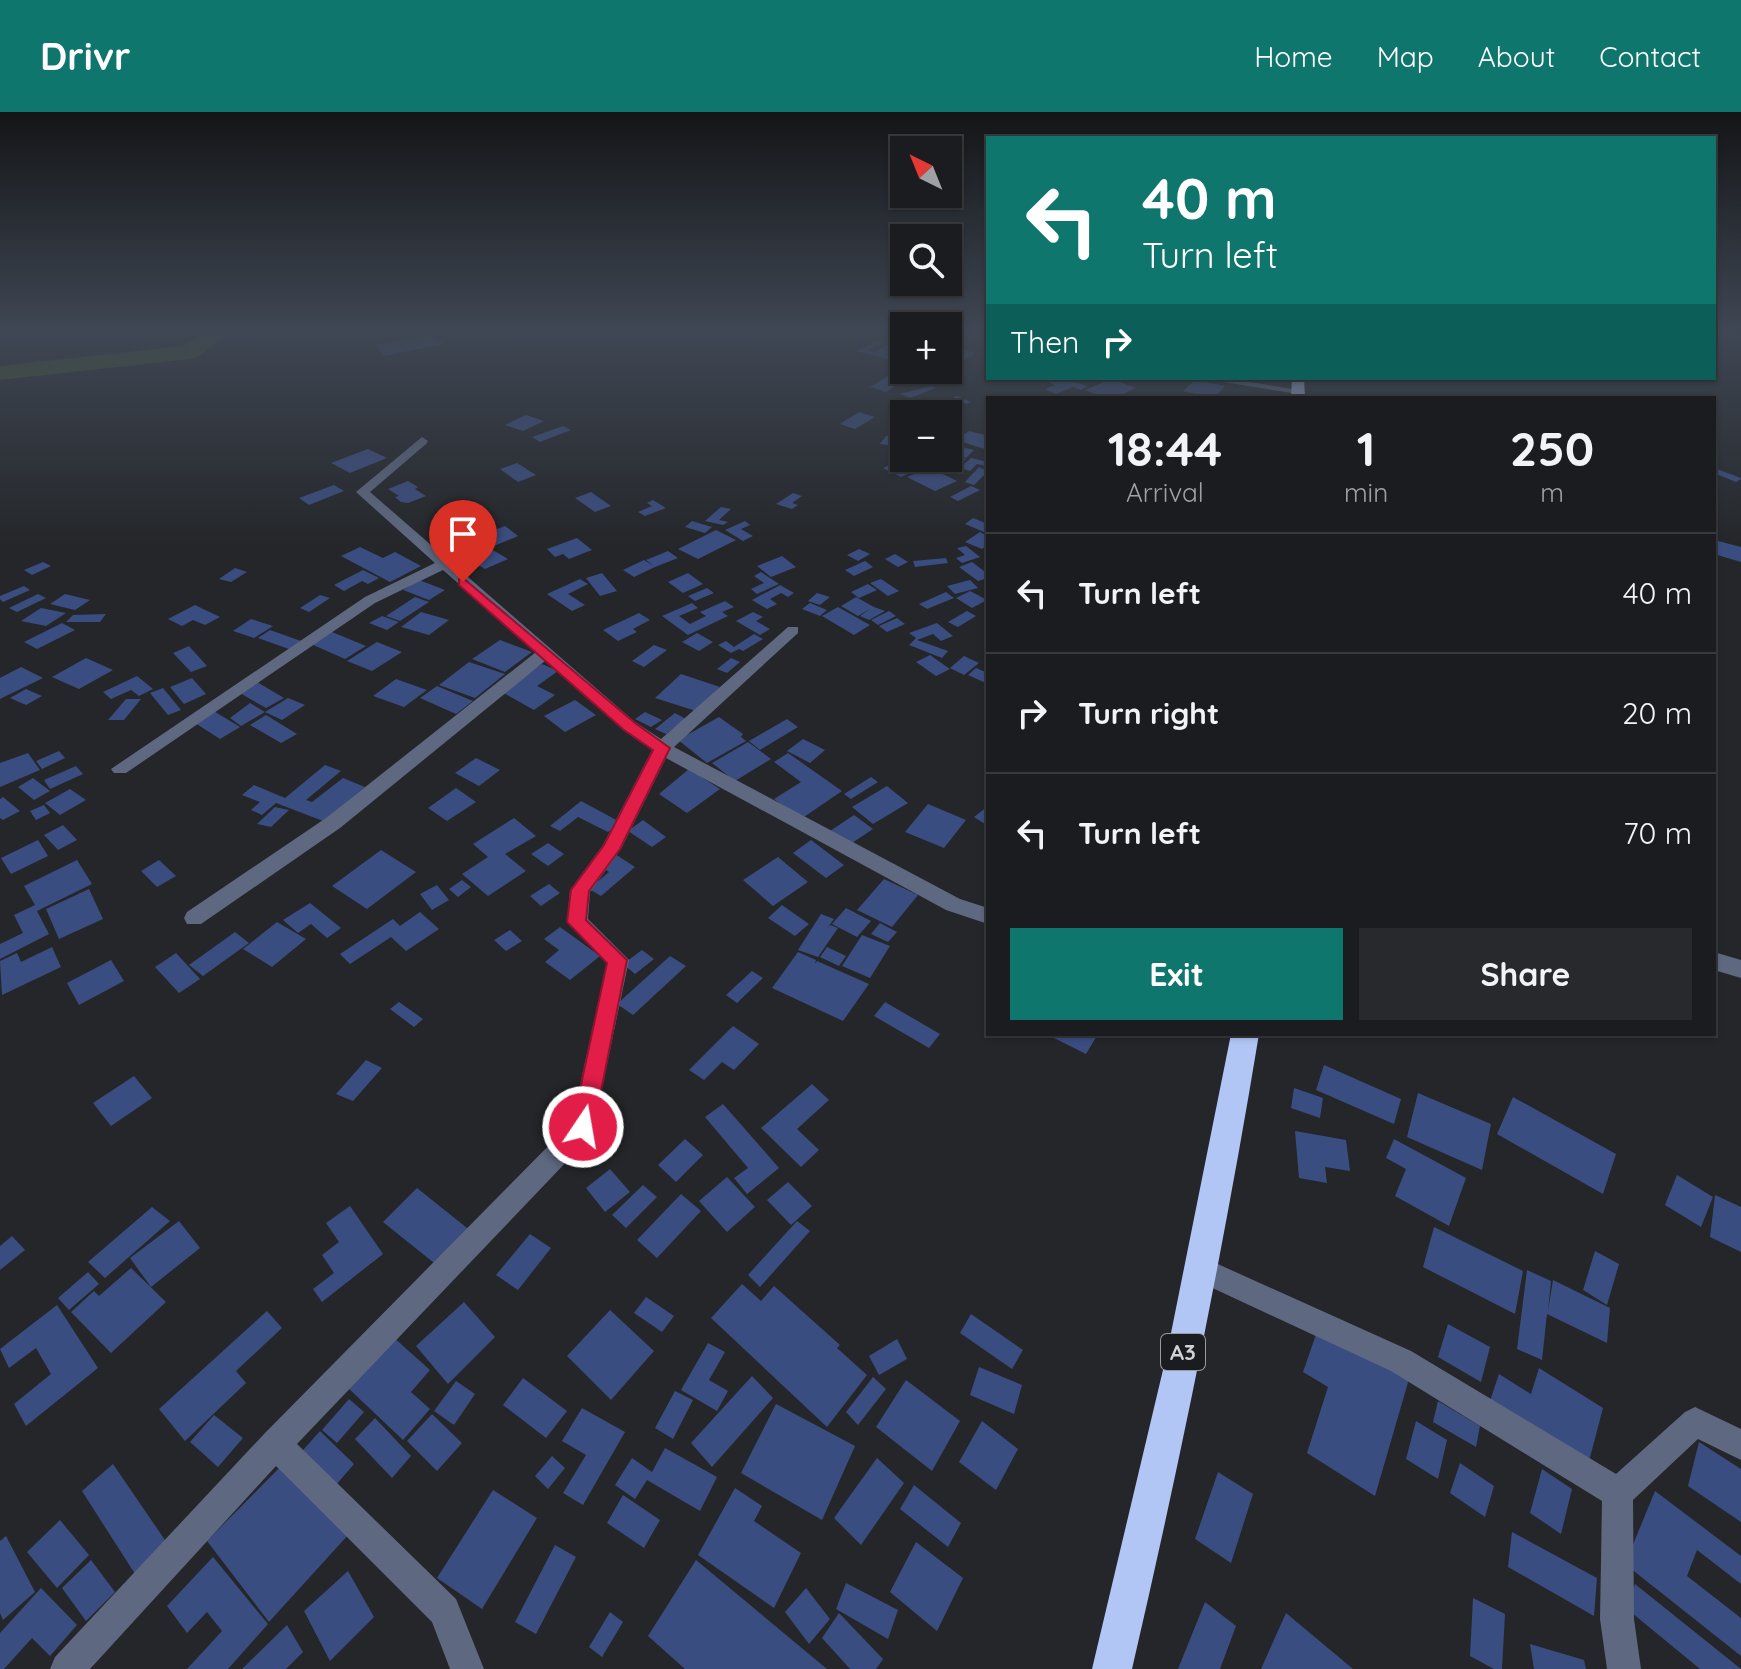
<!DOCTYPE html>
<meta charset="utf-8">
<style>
:root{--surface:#1b1c1f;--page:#28292c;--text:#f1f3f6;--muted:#a0a1a4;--line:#393a3d;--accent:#0f766e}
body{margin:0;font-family:Quicksand,sans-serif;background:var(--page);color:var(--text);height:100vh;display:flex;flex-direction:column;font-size:30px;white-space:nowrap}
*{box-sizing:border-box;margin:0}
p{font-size:26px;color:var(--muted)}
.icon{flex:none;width:44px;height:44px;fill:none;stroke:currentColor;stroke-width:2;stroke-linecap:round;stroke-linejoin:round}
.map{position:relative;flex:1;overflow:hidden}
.drawer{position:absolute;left:986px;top:284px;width:730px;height:640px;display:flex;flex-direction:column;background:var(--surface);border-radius:0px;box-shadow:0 2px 6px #0004,0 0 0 2px var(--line)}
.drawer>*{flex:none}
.banner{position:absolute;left:986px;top:24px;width:730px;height:244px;border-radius:0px;box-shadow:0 2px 6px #0004,0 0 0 2px var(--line);background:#0f766e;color:#fff;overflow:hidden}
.needle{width:52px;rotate:317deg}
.fabs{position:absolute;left:890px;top:24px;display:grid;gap:16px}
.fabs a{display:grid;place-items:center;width:72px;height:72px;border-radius:0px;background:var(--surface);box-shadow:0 2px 6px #0004,0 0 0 2px var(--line);font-size:40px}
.pin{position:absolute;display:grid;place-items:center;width:68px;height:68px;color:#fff;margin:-82px -34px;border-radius:50% 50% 50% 0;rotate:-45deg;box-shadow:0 0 8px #0007}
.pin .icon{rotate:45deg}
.me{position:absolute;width:88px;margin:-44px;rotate:12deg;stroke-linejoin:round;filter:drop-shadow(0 0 6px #0008)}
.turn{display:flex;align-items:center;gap:28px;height:168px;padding:0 24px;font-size:36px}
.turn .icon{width:104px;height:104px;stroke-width:2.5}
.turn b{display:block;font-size:56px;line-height:68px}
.then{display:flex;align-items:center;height:76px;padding:0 24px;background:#0003;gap:16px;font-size:30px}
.eta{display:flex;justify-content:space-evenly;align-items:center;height:136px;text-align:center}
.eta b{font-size:48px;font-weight:800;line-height:56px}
.action{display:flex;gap:16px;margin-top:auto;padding:16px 24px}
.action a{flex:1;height:92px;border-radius:0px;background:var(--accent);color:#fff;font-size:32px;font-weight:800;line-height:92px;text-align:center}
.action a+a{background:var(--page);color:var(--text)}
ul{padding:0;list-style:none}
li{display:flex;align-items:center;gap:24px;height:120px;padding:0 24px;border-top:2px solid var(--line)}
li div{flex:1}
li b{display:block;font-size:30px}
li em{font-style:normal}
header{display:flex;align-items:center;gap:48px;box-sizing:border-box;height:112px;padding:0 40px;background:var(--accent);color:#fff}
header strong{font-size:38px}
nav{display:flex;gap:44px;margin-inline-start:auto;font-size:28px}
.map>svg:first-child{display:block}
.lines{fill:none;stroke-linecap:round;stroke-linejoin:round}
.river{fill:#47571a;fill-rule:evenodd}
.building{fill:#3a4d80}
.minor{fill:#5e6880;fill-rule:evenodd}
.highway{fill:#b2c6f5;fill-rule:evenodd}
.route{fill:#e11d48;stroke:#92132f;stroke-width:2}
.labels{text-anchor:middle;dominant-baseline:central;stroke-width:8;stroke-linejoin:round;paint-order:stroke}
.shield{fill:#1b1c1f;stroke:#9a9b9e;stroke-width:2}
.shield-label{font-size:22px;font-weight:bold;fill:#d1d2d5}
</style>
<header>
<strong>Drivr</strong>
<nav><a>Home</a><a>Map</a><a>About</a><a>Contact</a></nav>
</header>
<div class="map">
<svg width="1741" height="1557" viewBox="0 0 1741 1557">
<rect width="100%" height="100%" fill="#242629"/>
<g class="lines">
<path class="river" d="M205,218H231L198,245L190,247L0,268V254L184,234Z"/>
</g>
<path class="building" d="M434,222L443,232L384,244L376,233Z
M877,229L883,231L868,238L875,240L887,233L904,237V241L892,248L856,239Z
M955,236L976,241L960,251L948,248V240Z
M950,260L962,266L946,272L928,268Z
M888,264L904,268L886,280L870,275Z
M1064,266L1087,274L1081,278L1073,275L1056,282L1045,277L1055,273L1046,269Z
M1111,267L1136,276L1114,286H1105L1085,278Z
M1195,268L1225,274L1214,286L1183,279Z
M931,274L936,276L910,286L900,282Z
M957,284L971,290L966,292L959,289L944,295L937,292Z
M859,300L875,305L855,317L840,312Z
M526,303L544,309L523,319L505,313Z
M563,314L571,318L540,330L532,325Z
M969,319L985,323L988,321V338L956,328Z
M886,324L904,326V331L902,335L880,332Z
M949,332L974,338L966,346L948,341Z
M368,337L387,346L350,361L331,351Z
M948,343L966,347L952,357L938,354L943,348L939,346H948Z
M971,346L988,350V355L977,352L970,359L960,356Z
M896,350L914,359L901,365L883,356Z
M517,351L536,363L518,370L500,357Z
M979,355L988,359L974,373L965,370Z
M929,356L947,364L957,369L935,379L907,365Z
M1714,356L1741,366V367L1736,370L1714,361Z
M408,369L418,375L415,377L426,384L408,391L401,390L395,385L399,384L388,377Z
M334,373L344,379L309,393L299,386Z
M971,374L980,378L958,389L950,385Z
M591,380L611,394L595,400L575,386Z
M793,381L802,384L792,391L798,393L792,397L776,392Z
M653,388L666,396L645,404L638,400L652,394L647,391Z
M721,395L731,397L719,408L728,410L723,413L705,409Z
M973,406L988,412V417L984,420L965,412Z
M692,409L712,415L705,421L685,415Z
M745,409L750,413L741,417L753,424L743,429L725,418Z
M505,414L518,424L487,437L473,426Z
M716,418L736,428L698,447L678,437Z
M980,420L988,424V433L982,437L965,430Z
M464,423L475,430L443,443L433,435Z
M577,426L592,438L569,447L563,442L555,445L547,437Z
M1714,428L1741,435V450L1714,442Z
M966,434L980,445L962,451L956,446L965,443L957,436Z
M360,435L383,446L395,440L421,454L390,470L341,444Z
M491,437L508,447L485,457L468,447Z
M859,437L870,442L858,449L847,443Z
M668,439L678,446L655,455L646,448Z
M895,442L908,450L898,455L885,447Z
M782,444L796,455L771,465L757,454Z
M946,446L948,451L915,455L913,449Z
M644,448L655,455L634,465L623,458Z
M865,449L873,455L854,464L845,458Z
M43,450L51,454L32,463L24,458Z
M972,450L988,462V466L978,469L959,455Z
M235,456L247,460L231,470L219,467Z
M363,458L379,466L368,472L362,469L344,479L334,473Z
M761,460L779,472L757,482L751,477L764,471L754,464Z
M602,461L617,479L600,484L586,466Z
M688,461L703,472L683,481L668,470Z
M580,467L588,472L568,482L585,493L572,499L547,482Z
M881,467L899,479L888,484L870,471Z
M419,468L445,478L429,488L403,478Z
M970,468L978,476L955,482L947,474Z
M868,472L877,478L859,486L851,480Z
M780,473L794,481L788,485L781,481L770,487L777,492L767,497L752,488Z
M24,474L30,478L3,490L0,487V484Z
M707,476L714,481L695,489L688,484Z
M970,479L987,488L972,496L956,486Z
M946,480L954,486L927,497L919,492Z
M817,481L830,485L820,493L808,489Z
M38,482L46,486L17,500L9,496Z
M65,482L90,488L75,498L50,492Z
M320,483L330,486L309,500L300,496Z
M415,485L429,490L400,509L386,504Z
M856,485L874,495L885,499L869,508L860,504L870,497L858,504L841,494Z
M725,489L734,495L722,500L728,504L688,523L662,504L692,491L698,496L679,504L690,512L706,504L700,500Z
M810,491L827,498L820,504L802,497Z
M195,493L220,505L205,513L193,508L182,514L168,507Z
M838,495L870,513L854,523L822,504Z
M41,496L66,501L46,514L21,509Z
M889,499L896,504L878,513L871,508Z
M967,499L976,504L958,515L948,510Z
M421,500L449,508L429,523L401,515Z
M753,500L763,505L756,509L770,517L760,523L736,509Z
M639,501L650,508L633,517L637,520L618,529L603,518Z
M106,502L100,510H66L73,503Z
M382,504L399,510L387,518L369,511Z
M897,506L905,512L887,520L879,514Z
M251,507L273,514L254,526L233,519Z
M62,511L75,518L37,537L24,530Z
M937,511L953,524L941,529L933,522L917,528L948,539L942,546L909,533L916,526L909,521Z
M270,518L301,529L289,537L258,526Z
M332,520L366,534L345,547L311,532Z
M697,521L713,530L699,539L682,530Z
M754,522L763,527L743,539L739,537L731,541L718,533L726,529L734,535Z
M500,528L532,540L505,560L472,547Z
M377,530L402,540L372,559L347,549Z
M654,533L667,538L644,555L632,549Z
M189,534L207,554L191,560L173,541Z
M930,543L950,557L936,564L916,550Z
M964,544L979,551L964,563L950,556Z
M86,546L113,558L79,577L52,565Z
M731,546L740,550L727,561L717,557Z
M469,550L505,562L475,586L439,573Z
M542,552L558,559L537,574L555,583L534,598L502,580Z
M21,555L43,566L0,587V566Z
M976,556L988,561V572L968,563Z
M681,562L720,575L696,599L655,586Z
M137,564L153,577L139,584L131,578L111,587L103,580Z
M192,566L206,582L184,592L170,575Z
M396,567L427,578L404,595L373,584Z
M257,570L284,586L266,596L238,580Z
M437,574L473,589L456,602L420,586Z
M163,576L181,598L168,603L150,581Z
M26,577L42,584L26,593L10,586Z
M288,586L305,593L282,608L265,600Z
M126,587H141L124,608H108Z
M575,588L596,603L565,620L544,604Z
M250,591L265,600L241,614L230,606Z
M212,598L240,615L220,627L192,609Z
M645,600L662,608L651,615L635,607Z
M675,601L686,607L666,622L655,617Z
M266,603L297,622L281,631L250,613Z
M719,605L743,622L741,625L746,629L707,651L678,628Z
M787,607L798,615L760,638L749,629Z
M803,627L825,638L810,651L787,639Z
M748,630L771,647L735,669L712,651Z
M59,639L65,646L42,657L36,649Z
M28,641L40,658L0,675V651Z
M788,641L842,679L801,707L774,687L801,670L774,650Z
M476,646L500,658L479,674L455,661Z
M325,653L341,659L306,688L312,690L343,666L365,675L323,709L276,691L262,703L251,698L260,690L242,683L254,673L285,686Z
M76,654L83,662L50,677L44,668Z
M689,657L720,677L687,701L659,682Z
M871,665L878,670L851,687L844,682Z
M33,666L50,679L34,688L18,675Z
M887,674L908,691L873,712L852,695Z
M456,676L476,690L447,709L428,696Z
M70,677L86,688L60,703L45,691Z
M3,685L20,699L3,708L0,706V687Z
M581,689L620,710L608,720L578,705L560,719L550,714Z
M928,692L966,708L944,736L905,720Z
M44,693L50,701L36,708L30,699Z
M988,694V714L974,705Z
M275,695L289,698L271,715L257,712Z
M854,703L873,717L849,733L830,719Z
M514,706L536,724L505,742L526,759L488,784L462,762L488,745L473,732Z
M643,708L666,725L652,735L628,719Z
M63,713L77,728L58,738L44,723Z
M38,728L48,744L11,762L1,746Z
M811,728L844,753L826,766L793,741Z
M548,731L564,742L548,754L531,742Z
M381,738L416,760L367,797L332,774Z
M615,742L635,755L601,784L589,777L609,760L600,754Z
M778,745L808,770L773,794L743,768Z
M77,748L92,772L37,799L49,822L0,847V832L23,821L14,803L35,793L24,774Z
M159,748L176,764L157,775L141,759Z
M884,767L918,783L892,815L857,798Z
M462,768L471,775L458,785L449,777Z
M549,772L560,781L541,794L530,784Z
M437,773L449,788L432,798L420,782Z
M89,777L103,807L59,827L46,797Z
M310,791L341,816L327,826L311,812L298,821L283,808Z
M782,793L809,812L795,824L768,806Z
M846,796L871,809L857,825L832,812Z
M420,800L439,817L406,839L391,825L350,852L340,842L393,807L400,814Z
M821,802L834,807L826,818L830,813L838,816L818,845L798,838Z
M277,810L306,827L272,855L243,837Z
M880,811L897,820L888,830L871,822Z
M560,815L600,844L570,868L545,850L559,838L544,827Z
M510,818L522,829L506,839L494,828Z
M235,820L249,831L203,864L189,853Z
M862,823L890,834L870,866L842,854Z
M52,835L61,855L2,883L0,849L17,841L21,850Z
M827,835L846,844L839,854L820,845Z
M642,838L654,847L635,862L623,852Z
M798,840L816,848L815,852L817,849L869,872L843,909L772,876Z
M176,841L200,867L179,881L155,855Z
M670,844L686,854L633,903L617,892Z
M111,848L124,869L79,893L67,871Z
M752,859L763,866L737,891L726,883Z
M399,890L423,907L414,915L390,897Z
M885,890L940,922L929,936L874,904Z
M733,914L759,932L734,958L722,950L704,968L689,958Z
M1054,922H1098L1086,942L1052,925Z
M366,948L382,956L353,989L336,982Z
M1324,953L1401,987L1394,1012L1316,978Z
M134,964L152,986L111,1014L93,991Z
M812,972L829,988L797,1017L819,1038L801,1055L761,1016Z
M1294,976L1323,986L1320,1006L1291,996Z
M1418,981L1491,1012L1482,1058L1407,1025Z
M1513,985L1616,1042L1603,1082L1497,1022Z
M723,992L779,1056L747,1082L734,1066L748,1056L705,1005Z
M1295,1019L1346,1028L1350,1059L1325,1055L1327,1071L1299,1066Z
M685,1027L703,1043L676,1070L658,1053Z
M1394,1027L1466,1066L1449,1114L1395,1084L1406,1057L1386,1046Z
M610,1057L630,1080L605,1100L586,1076Z
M1677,1063L1713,1085L1701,1115L1665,1093Z
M727,1065L755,1095L727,1120L699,1089Z
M788,1070L812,1094L791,1113L767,1088Z
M643,1073L657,1085L626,1116L612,1103Z
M417,1076L472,1120L439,1155L383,1110Z
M681,1082L701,1099L657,1146L637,1128Z
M1715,1083L1741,1095V1140L1710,1125Z
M350,1094L383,1142L322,1190L313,1177L334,1161L322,1143L339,1130L326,1111Z
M152,1095L170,1109L105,1166L88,1150Z
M179,1109L200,1136L151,1175L130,1146Z
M797,1109L810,1119L760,1175L748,1163Z
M1434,1115L1523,1159L1515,1202L1423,1155Z
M530,1122L551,1136L518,1178L496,1163Z
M12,1124L25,1138L0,1158V1134Z
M1595,1139L1619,1152L1607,1193L1583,1178Z
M131,1156L166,1190L111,1241L71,1200L94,1179L99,1184Z
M1527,1158L1551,1169L1548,1199L1553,1168L1610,1196L1607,1231L1547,1202L1542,1248L1517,1237Z
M88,1160L99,1172L69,1198L58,1186Z
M742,1172L761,1189L774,1174L840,1233L837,1236L867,1263L827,1315L711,1206Z
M646,1185L674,1204L662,1220L634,1201Z
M464,1190L495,1225L448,1272L416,1234Z
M57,1193L98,1256L26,1314L14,1292L51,1262L36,1236L9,1256L0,1237Z
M610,1198L654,1239L611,1288L567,1244Z
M267,1199L282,1216L236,1259L246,1271L185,1329L159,1297Z
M971,1202L1023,1238L1012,1257L960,1221Z
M1448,1212L1490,1235L1481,1270L1438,1245Z
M1319,1214L1409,1267L1375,1384L1307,1341L1328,1275L1303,1260Z
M392,1224L430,1258L411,1280L430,1297L403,1328L346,1274Z
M897,1227L907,1247L879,1263L869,1244Z
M708,1231L725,1240L709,1268L728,1279L717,1299L681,1278Z
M979,1255L1022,1273L1014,1302L970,1283Z
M1539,1256L1603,1296L1588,1353L1490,1289L1499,1262L1531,1282Z
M752,1264L773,1286L712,1355L691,1331Z
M873,1265L886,1277L858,1313L846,1300Z
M523,1266L567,1299L546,1326L503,1293Z
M906,1268L960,1309L932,1359L876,1315Z
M456,1269L475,1282L454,1313L434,1299Z
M675,1279L693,1288L673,1327L655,1316Z
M349,1287L364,1300L337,1331L322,1318Z
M1438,1289L1480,1314L1476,1335L1433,1310Z
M776,1292L855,1334L822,1408L741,1361Z
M582,1296L625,1320L583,1393L563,1381L586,1343L562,1329Z
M432,1302L462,1331L437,1359L407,1329Z
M214,1303L243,1326L218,1355L190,1330Z
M375,1306L411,1344L392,1366L355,1327Z
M982,1309L1018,1337L996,1378L959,1350Z
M1416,1309L1447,1328L1438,1367L1406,1347Z
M320,1319L354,1352L330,1380L296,1346Z
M1699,1330L1741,1357V1410L1688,1374Z
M665,1336L717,1365L700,1399L647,1368L635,1387L615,1373L632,1346L652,1360Z
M552,1344L565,1356L548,1377L535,1364Z
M877,1346L904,1371L861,1433L834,1406Z
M287,1348L349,1422L269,1510L207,1429Z
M1460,1351L1494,1374L1485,1405L1450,1381Z
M113,1352L167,1431L135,1462L82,1379Z
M1542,1357L1572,1377L1561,1422L1530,1401Z
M1218,1360L1253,1382L1231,1451L1195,1427Z
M914,1373L961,1411L948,1435L900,1397Z
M735,1376L762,1394L754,1409L801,1441L774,1496L698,1443Z
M493,1378L537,1406L482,1497L437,1466Z
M1655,1379L1741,1444V1472L1697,1438L1687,1464L1741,1506V1544L1625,1452Z
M623,1383L660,1408L644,1436L607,1411Z
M60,1408L89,1443L57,1476L27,1440Z
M1512,1420L1597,1466L1594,1504L1508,1455Z
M6,1424L35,1480L3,1508L0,1501V1429Z
M916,1430L963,1466L937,1519L890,1480Z
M555,1433L576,1445L536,1522L515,1510Z
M213,1445L268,1512L228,1557H187L222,1519L207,1500L187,1521L167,1494Z
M91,1448L115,1480L86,1509L62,1476Z
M696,1448L827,1557H685L648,1524Z
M348,1459L374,1505L330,1549L304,1499Z
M846,1471L898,1498L888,1527L836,1497Z
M1635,1472L1741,1557H1700L1626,1496Z
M41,1476L77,1513L50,1544L32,1526L4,1557H0V1521Z
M806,1476L830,1507L809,1532L785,1500Z
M1473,1486L1505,1502L1502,1557H1494L1470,1544Z
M1205,1490L1236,1514L1220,1557H1178Z
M610,1500L623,1510L602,1545L589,1535Z
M839,1501L883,1547L876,1557H850L822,1526Z
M1286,1501L1353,1557H1261Z
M287,1513L303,1540L286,1557H242Z
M1530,1532L1584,1548L1586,1557H1534Z"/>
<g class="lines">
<path class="minor" d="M1198,266H1227L1303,279L1298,282Z
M422,325L428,329L426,332L370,380L635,610L661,627L788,515H798V521L674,635L960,787L988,796V812L946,798L666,646L621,737L590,780L588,807L629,848L592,1023L297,1332L456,1487L484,1557H450L432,1510L276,1354L90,1557H50L55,1545L265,1321L572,1010L607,851L567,810L570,778L603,733L652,638L623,618L545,549L340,716L201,812H187L184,806L187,800L326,706L536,540L443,458L375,491L126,661H114L111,657L365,485L435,451L356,380Z
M1714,840L1741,848V866L1714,858Z
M1200,1144L1411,1239L1616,1362L1685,1300L1695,1295L1741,1317V1348L1698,1327L1633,1388L1634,1507L1641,1557H1607L1600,1507L1602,1389L1391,1259L1191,1166L1187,1157L1191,1148Z"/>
<path class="highway" d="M1292,266H1304L1305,286H1291Z
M1231,922H1259C1224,1135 1181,1346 1132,1557H1092L1167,1241Z"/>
</g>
<linearGradient id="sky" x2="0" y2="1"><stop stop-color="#141517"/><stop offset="0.5" stop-color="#3f4754"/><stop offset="1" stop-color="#3f4754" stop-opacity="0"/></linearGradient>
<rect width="1741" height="436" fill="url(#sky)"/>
<path class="route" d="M463,466L635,611L670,636L620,737L589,779L586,808L627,848L594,1015L591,1022L583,1025L575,1022L572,1015L607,851L567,810L571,778L604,733L653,638L624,618L459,473V467Z"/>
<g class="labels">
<rect class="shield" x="1161" y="1222" width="44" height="36" rx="6"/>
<g class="shield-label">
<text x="1183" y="1240">A3</text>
</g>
</g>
</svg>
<div class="fabs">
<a><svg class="needle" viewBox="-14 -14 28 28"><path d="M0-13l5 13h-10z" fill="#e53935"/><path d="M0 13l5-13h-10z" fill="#a0a1a4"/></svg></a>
<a><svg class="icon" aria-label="search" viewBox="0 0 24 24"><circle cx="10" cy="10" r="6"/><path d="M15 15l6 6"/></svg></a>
<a>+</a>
<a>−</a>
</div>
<div class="pin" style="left:463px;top:470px;background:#d93025"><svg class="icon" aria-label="arrive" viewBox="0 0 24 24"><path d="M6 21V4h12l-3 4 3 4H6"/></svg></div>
<svg class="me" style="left:583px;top:1015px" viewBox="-20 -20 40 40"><circle r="17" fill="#e11d48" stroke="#fff" stroke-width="3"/><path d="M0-11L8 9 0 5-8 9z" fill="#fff"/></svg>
<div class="banner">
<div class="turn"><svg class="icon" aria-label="left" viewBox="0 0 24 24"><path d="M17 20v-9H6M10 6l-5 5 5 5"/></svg><div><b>40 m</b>Turn left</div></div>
<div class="then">Then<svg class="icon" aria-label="right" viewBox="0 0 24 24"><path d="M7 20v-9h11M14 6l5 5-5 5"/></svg></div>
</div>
<section class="drawer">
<div class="eta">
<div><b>18:44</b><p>Arrival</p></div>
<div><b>1</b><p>min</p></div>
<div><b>250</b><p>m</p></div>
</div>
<ul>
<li><svg class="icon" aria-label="left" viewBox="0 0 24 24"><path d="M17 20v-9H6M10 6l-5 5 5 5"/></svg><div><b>Turn left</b></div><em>40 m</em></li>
<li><svg class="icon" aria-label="right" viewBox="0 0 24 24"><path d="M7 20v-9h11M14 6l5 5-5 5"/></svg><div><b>Turn right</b></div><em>20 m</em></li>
<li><svg class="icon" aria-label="left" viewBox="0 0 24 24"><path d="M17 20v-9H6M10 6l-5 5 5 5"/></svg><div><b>Turn left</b></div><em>70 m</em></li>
</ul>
<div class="action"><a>Exit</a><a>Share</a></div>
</section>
</div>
